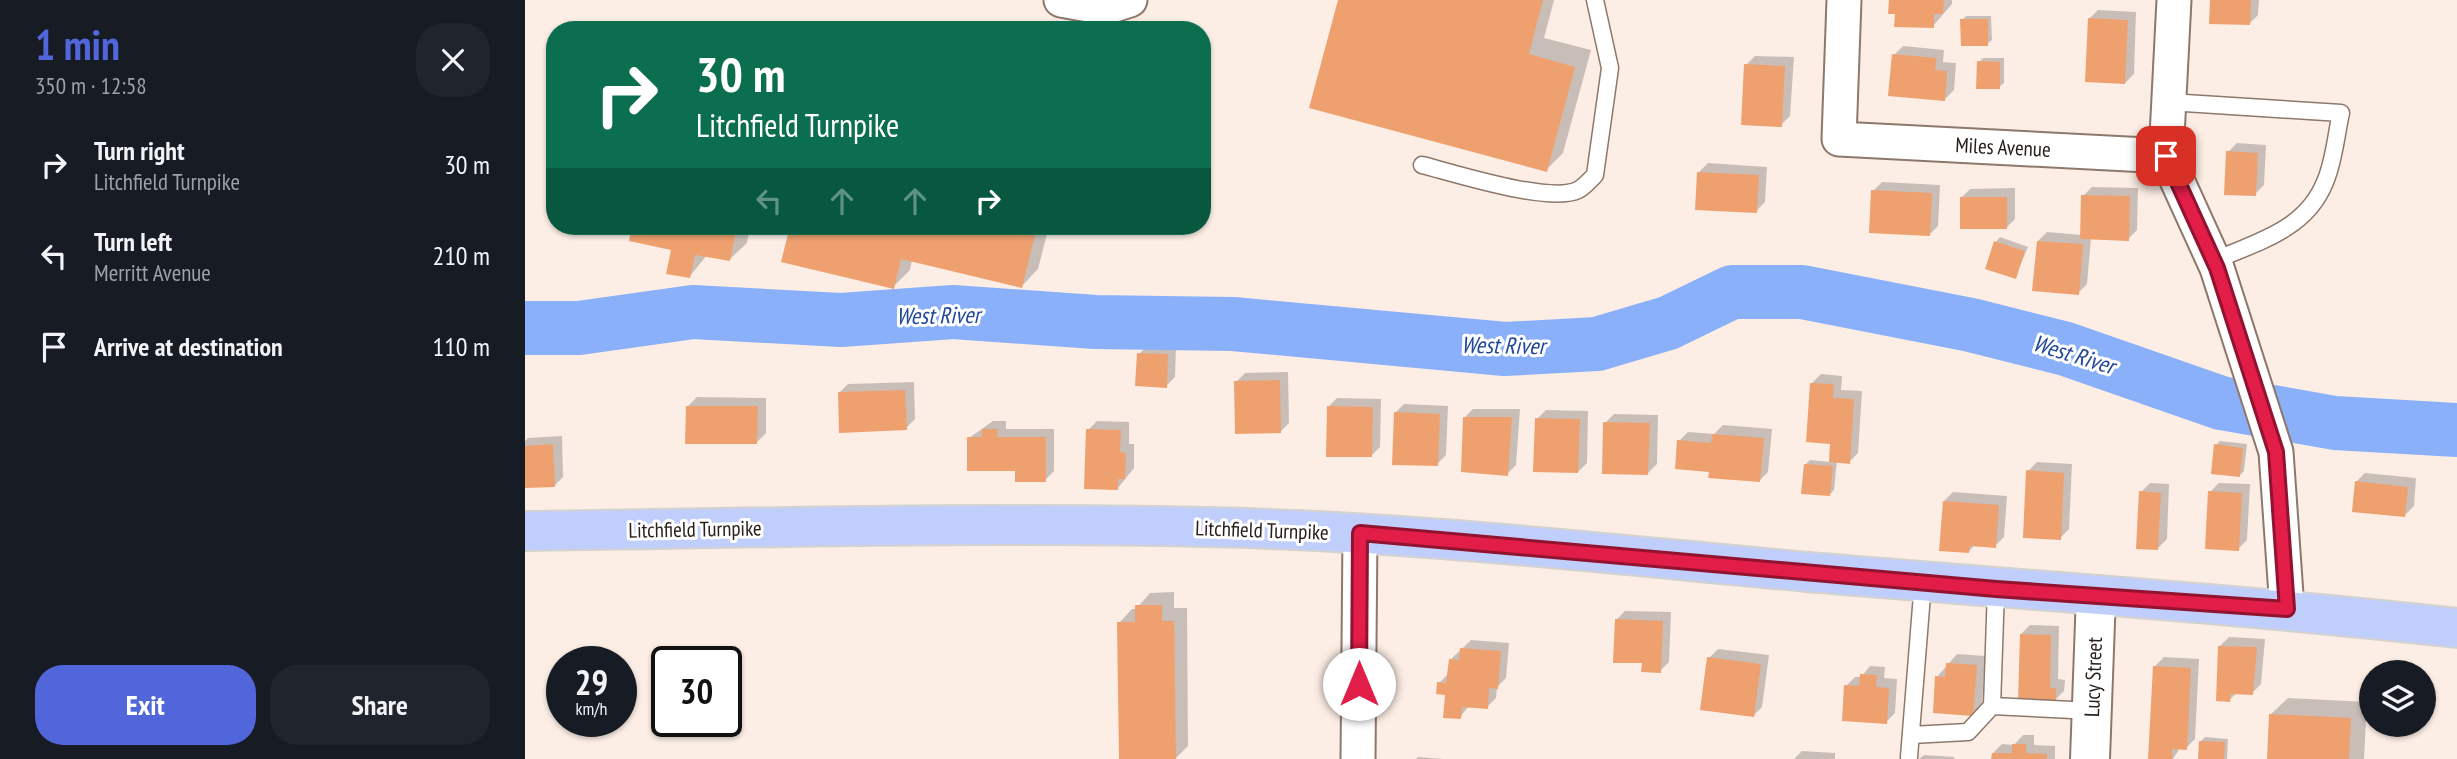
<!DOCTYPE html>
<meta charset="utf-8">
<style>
:root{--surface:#171b24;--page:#20242c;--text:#f1f3f6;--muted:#9ea1a6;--accent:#5266dc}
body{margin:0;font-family:"PT Sans Narrow",sans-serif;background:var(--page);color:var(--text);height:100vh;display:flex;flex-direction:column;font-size:26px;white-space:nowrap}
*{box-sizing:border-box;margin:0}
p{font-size:23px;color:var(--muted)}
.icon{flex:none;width:38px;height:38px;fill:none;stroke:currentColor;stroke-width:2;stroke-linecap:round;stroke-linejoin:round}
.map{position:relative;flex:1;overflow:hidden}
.details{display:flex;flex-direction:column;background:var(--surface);width:525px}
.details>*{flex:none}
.hud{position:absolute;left:21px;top:21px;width:665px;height:214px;border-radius:28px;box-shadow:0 2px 5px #0004;background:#0b6e4f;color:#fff;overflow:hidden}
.controls{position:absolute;left:1834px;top:660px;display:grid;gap:14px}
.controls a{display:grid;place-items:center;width:77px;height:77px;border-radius:50%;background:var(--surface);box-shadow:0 2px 5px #0004;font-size:35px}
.speed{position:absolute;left:21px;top:646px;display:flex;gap:14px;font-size:35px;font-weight:700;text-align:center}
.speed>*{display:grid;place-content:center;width:91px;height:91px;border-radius:50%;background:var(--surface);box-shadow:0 2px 5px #0004;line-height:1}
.speed small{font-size:18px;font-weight:400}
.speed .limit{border:4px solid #111;border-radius:10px;background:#fff;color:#111}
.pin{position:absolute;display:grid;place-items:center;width:60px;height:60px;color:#fff;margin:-30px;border-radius:14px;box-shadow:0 4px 10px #0006}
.me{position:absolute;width:77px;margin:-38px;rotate:0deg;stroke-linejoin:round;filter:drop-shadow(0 0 5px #0008)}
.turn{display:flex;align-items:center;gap:24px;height:147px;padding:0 35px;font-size:32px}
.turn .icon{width:91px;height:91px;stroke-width:2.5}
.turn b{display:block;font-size:49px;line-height:60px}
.lanes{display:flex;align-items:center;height:66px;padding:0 35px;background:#0003;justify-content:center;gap:35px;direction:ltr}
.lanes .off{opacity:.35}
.round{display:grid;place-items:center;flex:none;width:74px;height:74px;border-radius:28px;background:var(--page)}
.summary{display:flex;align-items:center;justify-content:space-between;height:119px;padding:0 35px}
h1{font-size:42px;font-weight:700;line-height:52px;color:var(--accent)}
.action{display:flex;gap:14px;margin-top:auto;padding:14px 35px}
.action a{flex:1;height:80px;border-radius:28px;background:var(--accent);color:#fff;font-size:28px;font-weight:700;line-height:80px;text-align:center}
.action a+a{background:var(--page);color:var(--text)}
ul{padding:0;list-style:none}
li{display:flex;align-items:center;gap:21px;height:91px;padding:0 35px}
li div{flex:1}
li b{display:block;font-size:26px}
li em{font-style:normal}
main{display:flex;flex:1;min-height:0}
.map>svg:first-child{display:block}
.shadow{fill:#0003}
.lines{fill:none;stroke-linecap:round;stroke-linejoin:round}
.river{stroke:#8ab0f9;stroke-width:54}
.building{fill:#efa06f}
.lane-casing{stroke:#8d786b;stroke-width:19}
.street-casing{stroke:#8d786b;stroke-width:37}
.secondary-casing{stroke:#8d786b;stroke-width:42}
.primary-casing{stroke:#d4d2d1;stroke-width:42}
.lane{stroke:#fff;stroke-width:16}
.street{stroke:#fff;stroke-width:33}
.secondary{stroke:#fff;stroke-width:38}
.primary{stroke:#c0cefb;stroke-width:38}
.route-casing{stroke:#92132f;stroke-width:18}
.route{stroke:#e11d48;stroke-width:12}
.labels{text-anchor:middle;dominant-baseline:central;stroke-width:6;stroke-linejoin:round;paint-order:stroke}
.street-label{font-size:21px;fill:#28201b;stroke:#fff}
.water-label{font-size:23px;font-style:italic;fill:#22489c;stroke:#fff}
</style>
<main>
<section class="details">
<div class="summary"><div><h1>1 min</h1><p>350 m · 12:58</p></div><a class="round"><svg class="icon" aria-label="close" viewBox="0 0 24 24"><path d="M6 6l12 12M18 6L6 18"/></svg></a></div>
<ul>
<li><svg class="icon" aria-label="right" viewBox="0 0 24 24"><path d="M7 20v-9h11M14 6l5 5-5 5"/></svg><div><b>Turn right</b><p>Litchfield Turnpike</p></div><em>30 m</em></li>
<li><svg class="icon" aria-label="left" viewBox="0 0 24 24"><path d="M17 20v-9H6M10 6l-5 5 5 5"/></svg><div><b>Turn left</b><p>Merritt Avenue</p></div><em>210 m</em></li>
<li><svg class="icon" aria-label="arrive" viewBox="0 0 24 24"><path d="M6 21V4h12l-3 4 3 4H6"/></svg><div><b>Arrive at destination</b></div><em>110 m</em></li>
</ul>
<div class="action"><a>Exit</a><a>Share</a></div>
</section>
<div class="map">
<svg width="1932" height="759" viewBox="0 0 1932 759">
<rect width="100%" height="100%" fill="#fceee5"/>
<path class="shadow" d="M815,0H1029L1019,38L1066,50L1038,153L1021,170Z
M1365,0H1427V4L1408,26L1371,12Z
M1687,0H1734L1733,15L1724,24Z
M1573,10L1611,12L1609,74L1600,83L1564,19Z
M1441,16H1466L1467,40L1462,44L1437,20Z
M1378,46L1419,50L1418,62L1431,63L1429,90L1420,99L1369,55Z
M1230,56L1269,57L1265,116L1256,125L1221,65Z
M1458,58H1479V83L1474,87L1454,62Z
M1712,143L1741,145L1739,185L1730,194L1703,152Z
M1183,163L1242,167L1240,202L1231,211L1174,172Z
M1357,182L1415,185L1413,226L1404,235L1348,191Z
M1567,187L1613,188L1612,230L1603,239L1566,238L1562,284L1553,293L1513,241L1522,232L1557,235L1558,196Z
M1490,188V219L1481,228L1436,198L1445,189Z
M109,226H225L222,243L205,259L182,255L165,276L148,249L106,240Z
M267,226H524L513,269L497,286L387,260L385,270L368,287L259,261Z
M1475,237L1503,247L1490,277L1471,242Z
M623,345L651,346L650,377L641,386L614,354Z
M763,372L764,423L755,432L711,382L720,373Z
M1296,374L1317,376L1316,390L1337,391L1333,453L1324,462L1312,461L1309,490L1304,495L1281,464L1285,460L1306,462L1307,442L1287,383Z
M389,382L390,419L381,428L314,393L323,384Z
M172,397L241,398V433L232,442L163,406Z
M812,398L856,399L855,447L846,456L803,407Z
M879,404L923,406L921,455L912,464L870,413Z
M948,409H995L991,465L982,474L939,418Z
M1021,410L1063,411L1062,463L1053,472L1012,419Z
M1089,414L1133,415L1132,464L1123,473L1080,423Z
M468,421H481V429H529V471L520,480L491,469L444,438Z
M572,421L604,422V444H609V468L593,488L563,430Z
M1198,425L1247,429L1243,472L1234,481L1186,470L1154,441L1163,432L1189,434Z
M37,436L38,477L29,486H0V441L3,438Z
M1695,441L1722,444L1719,471L1714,476L1691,445Z
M1512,462L1547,464L1544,529L1535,538L1503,471Z
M1840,473L1891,478L1889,506L1880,515L1831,482Z
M1625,483L1644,484L1642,539L1633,548L1616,492Z
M1694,483L1725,484L1722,540L1713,549L1685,492Z
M1428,492L1482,496L1479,537L1470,546L1450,545L1444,551L1419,501Z
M649,592V608H662L663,746L650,759H596L594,623L607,609H611L625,593Z
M1100,611L1146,612L1144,662L1135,671L1119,662L1091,620Z
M1505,625L1534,626L1533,679L1540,680L1539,691L1530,700L1496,634Z
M1704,637L1740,639L1736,684L1727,693H1712L1704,700L1695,646Z
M946,640L984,643L981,678L972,687L971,698L962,707L944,706L935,717L914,683L923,674L925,660Z
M1193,649L1244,655L1237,707L1228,716L1184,658Z
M1432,654L1460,656L1457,705L1448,714L1412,677Z
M1639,657L1674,659L1670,739L1661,748H1655L1648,759H1625L1630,666Z
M1345,666L1360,667L1359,678L1372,679L1370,713L1361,722L1321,686L1330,677H1336Z
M1763,698L1842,702L1839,759H1744L1746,714Z
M1498,735H1509V745L1530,746V759H1468V753L1477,744L1489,745Z
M1680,737L1703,739L1702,759H1675L1676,741Z
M1277,751L1310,753V759H1269Z
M1399,755L1429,757V759H1394Z
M893,757L919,759H891Z"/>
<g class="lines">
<path class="river" d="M0,328H54L168,312L316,320L428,312L570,322L708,324L980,349L1072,344L1143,323L1207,292H1277L1446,325L1541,349L1696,403L1810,423L1932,430"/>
</g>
<path class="building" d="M813,0H1018L1004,54L1050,67L1022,172L784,108Z
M1364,0H1419L1418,14H1409V28L1369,27L1370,14H1363Z
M1685,0H1726L1725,25L1684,24Z
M1563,18L1603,20L1600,84L1560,82Z
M1435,19H1463V46H1436Z
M1367,54L1411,58L1410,70L1422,71L1420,101L1363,96Z
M1452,61L1475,62V89H1451Z
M1219,64L1260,66L1257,127L1216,125Z
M1701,151L1733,153L1731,196L1699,195Z
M1172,172L1234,175L1232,213L1170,210Z
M1346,190L1407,193L1405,236L1344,233Z
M1556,195L1605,196L1604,241L1555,239Z
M1435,197H1482V229H1435Z
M107,226H212L205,261L170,255L165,278L141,274L146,250L104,241Z
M265,226H512L497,288L376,259L369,289L256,262Z
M1469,241L1500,251L1491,279L1460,269Z
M1512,241L1558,244L1554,295L1507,291Z
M612,353L643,354L642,388L610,386Z
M755,380L756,433L710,434L709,381Z
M1285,383L1309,384L1308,398L1329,399L1325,464L1304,462L1305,444L1281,442Z
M380,390L382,430L314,433L313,392Z
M161,406H233L232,444H160Z
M802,406L848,407L847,457H801Z
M869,412L915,414L913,466L867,465Z
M938,417H987L983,476L936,472Z
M1010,418L1055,419L1053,473L1008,472Z
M1078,422L1125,423L1123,475L1077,474Z
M457,429H473L472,437H521V482H490V471H442V437H457Z
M561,429L596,430L595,452L601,453L600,479H593V490L559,489Z
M1187,434L1239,438L1235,482L1183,478L1184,472L1150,469L1152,440L1186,443Z
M28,444L30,487L0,488V446Z
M1689,444L1718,448L1715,477L1686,474Z
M1279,464L1308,466L1305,496L1276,494Z
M1501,470L1539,473L1536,540L1498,538Z
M1830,481L1883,487L1880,517L1827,512Z
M1614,491L1636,493L1633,550L1611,549Z
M1683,491L1717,493L1714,551L1680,549Z
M1418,501L1474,505L1471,548L1445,546L1444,553L1414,551Z
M610,605H637V621H649L651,759H594L592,622H610Z
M1090,619L1138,621L1136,673L1116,672L1117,663H1088Z
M1495,634L1526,635L1525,688H1531V702L1493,701Z
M1693,646L1732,647L1728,695L1706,694L1705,702L1691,701Z
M935,648L976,651L973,689L964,688L963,709L937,707L936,719L918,718L920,695L911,694L912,682L921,683L924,659L934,660Z
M1182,657L1236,664L1229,717L1175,710Z
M1421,663L1452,665L1448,716L1408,713L1410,676L1420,677Z
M1628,666L1666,668L1662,750L1647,749V759H1623Z
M1335,674L1352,675L1351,687L1364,688L1362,724L1317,721L1319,685L1334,686Z
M1744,714L1826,718L1824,759H1742Z
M1674,741L1700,742L1699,759H1673Z
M1487,744H1501V753L1522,754V759H1466L1467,753H1487Z"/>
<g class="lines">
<g class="lane-casing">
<path id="lane" d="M1644,102L1816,113C1811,135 1809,162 1800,182C1781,230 1732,242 1688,261
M897,165C929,173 1025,204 1053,190C1059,187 1065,180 1070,175L1085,68L1070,0
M1471,589L1467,706L1567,711
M1386,735L1443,732L1467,706
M1384,757L1398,582"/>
</g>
<g class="street-casing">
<path id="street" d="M536,0L580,8L605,0
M1319,0L1314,139L1641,156
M1649,0L1641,156L1692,268L1751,452L1762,609
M833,759L835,533"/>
</g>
<g class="secondary-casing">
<path id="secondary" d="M1565,759L1571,595"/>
</g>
<g class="primary-casing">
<path id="primary" d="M0,531C227,528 454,522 681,527C882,531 1083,554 1283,572C1499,590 1716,604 1932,628"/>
</g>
<use href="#lane" class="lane"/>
<use href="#street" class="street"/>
<use href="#secondary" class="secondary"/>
<use href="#primary" class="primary"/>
</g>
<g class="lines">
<g class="route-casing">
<path id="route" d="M834,684L835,533L1471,589L1762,609L1751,452L1692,268L1641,156"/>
</g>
<use href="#route" class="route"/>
</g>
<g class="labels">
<g class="street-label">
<text transform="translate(1478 147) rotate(3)">Miles Avenue</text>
<text transform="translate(170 529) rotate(-1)">Litchfield Turnpike</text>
<text transform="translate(737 530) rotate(2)">Litchfield Turnpike</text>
<text transform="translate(1568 677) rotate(-88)">Lucy Street</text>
</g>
<g class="water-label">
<text transform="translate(413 315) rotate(-1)">West River</text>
<text transform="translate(978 345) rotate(1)">West River</text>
<text transform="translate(1549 354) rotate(17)">West River</text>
</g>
</g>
</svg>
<div class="controls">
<a><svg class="icon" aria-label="layers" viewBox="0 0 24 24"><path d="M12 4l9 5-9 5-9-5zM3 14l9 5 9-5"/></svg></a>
</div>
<div class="speed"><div>29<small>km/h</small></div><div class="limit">30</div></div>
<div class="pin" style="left:1641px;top:156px;background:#d93025"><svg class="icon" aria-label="arrive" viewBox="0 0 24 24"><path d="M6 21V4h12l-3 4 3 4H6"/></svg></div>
<svg class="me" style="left:834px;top:684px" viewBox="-20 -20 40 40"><circle r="19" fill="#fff"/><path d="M0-13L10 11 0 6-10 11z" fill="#e11d48"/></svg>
<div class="hud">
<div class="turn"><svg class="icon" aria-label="right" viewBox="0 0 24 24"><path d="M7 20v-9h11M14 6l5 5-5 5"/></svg><div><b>30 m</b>Litchfield Turnpike</div></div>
<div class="lanes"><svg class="icon off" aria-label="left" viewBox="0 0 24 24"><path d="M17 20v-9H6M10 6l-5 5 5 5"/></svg><svg class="icon off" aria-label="ahead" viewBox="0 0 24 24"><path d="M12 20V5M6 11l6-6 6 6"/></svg><svg class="icon off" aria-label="ahead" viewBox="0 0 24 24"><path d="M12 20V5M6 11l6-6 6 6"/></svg><svg class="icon" aria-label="right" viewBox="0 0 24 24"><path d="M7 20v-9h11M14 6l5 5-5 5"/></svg></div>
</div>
</div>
</main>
